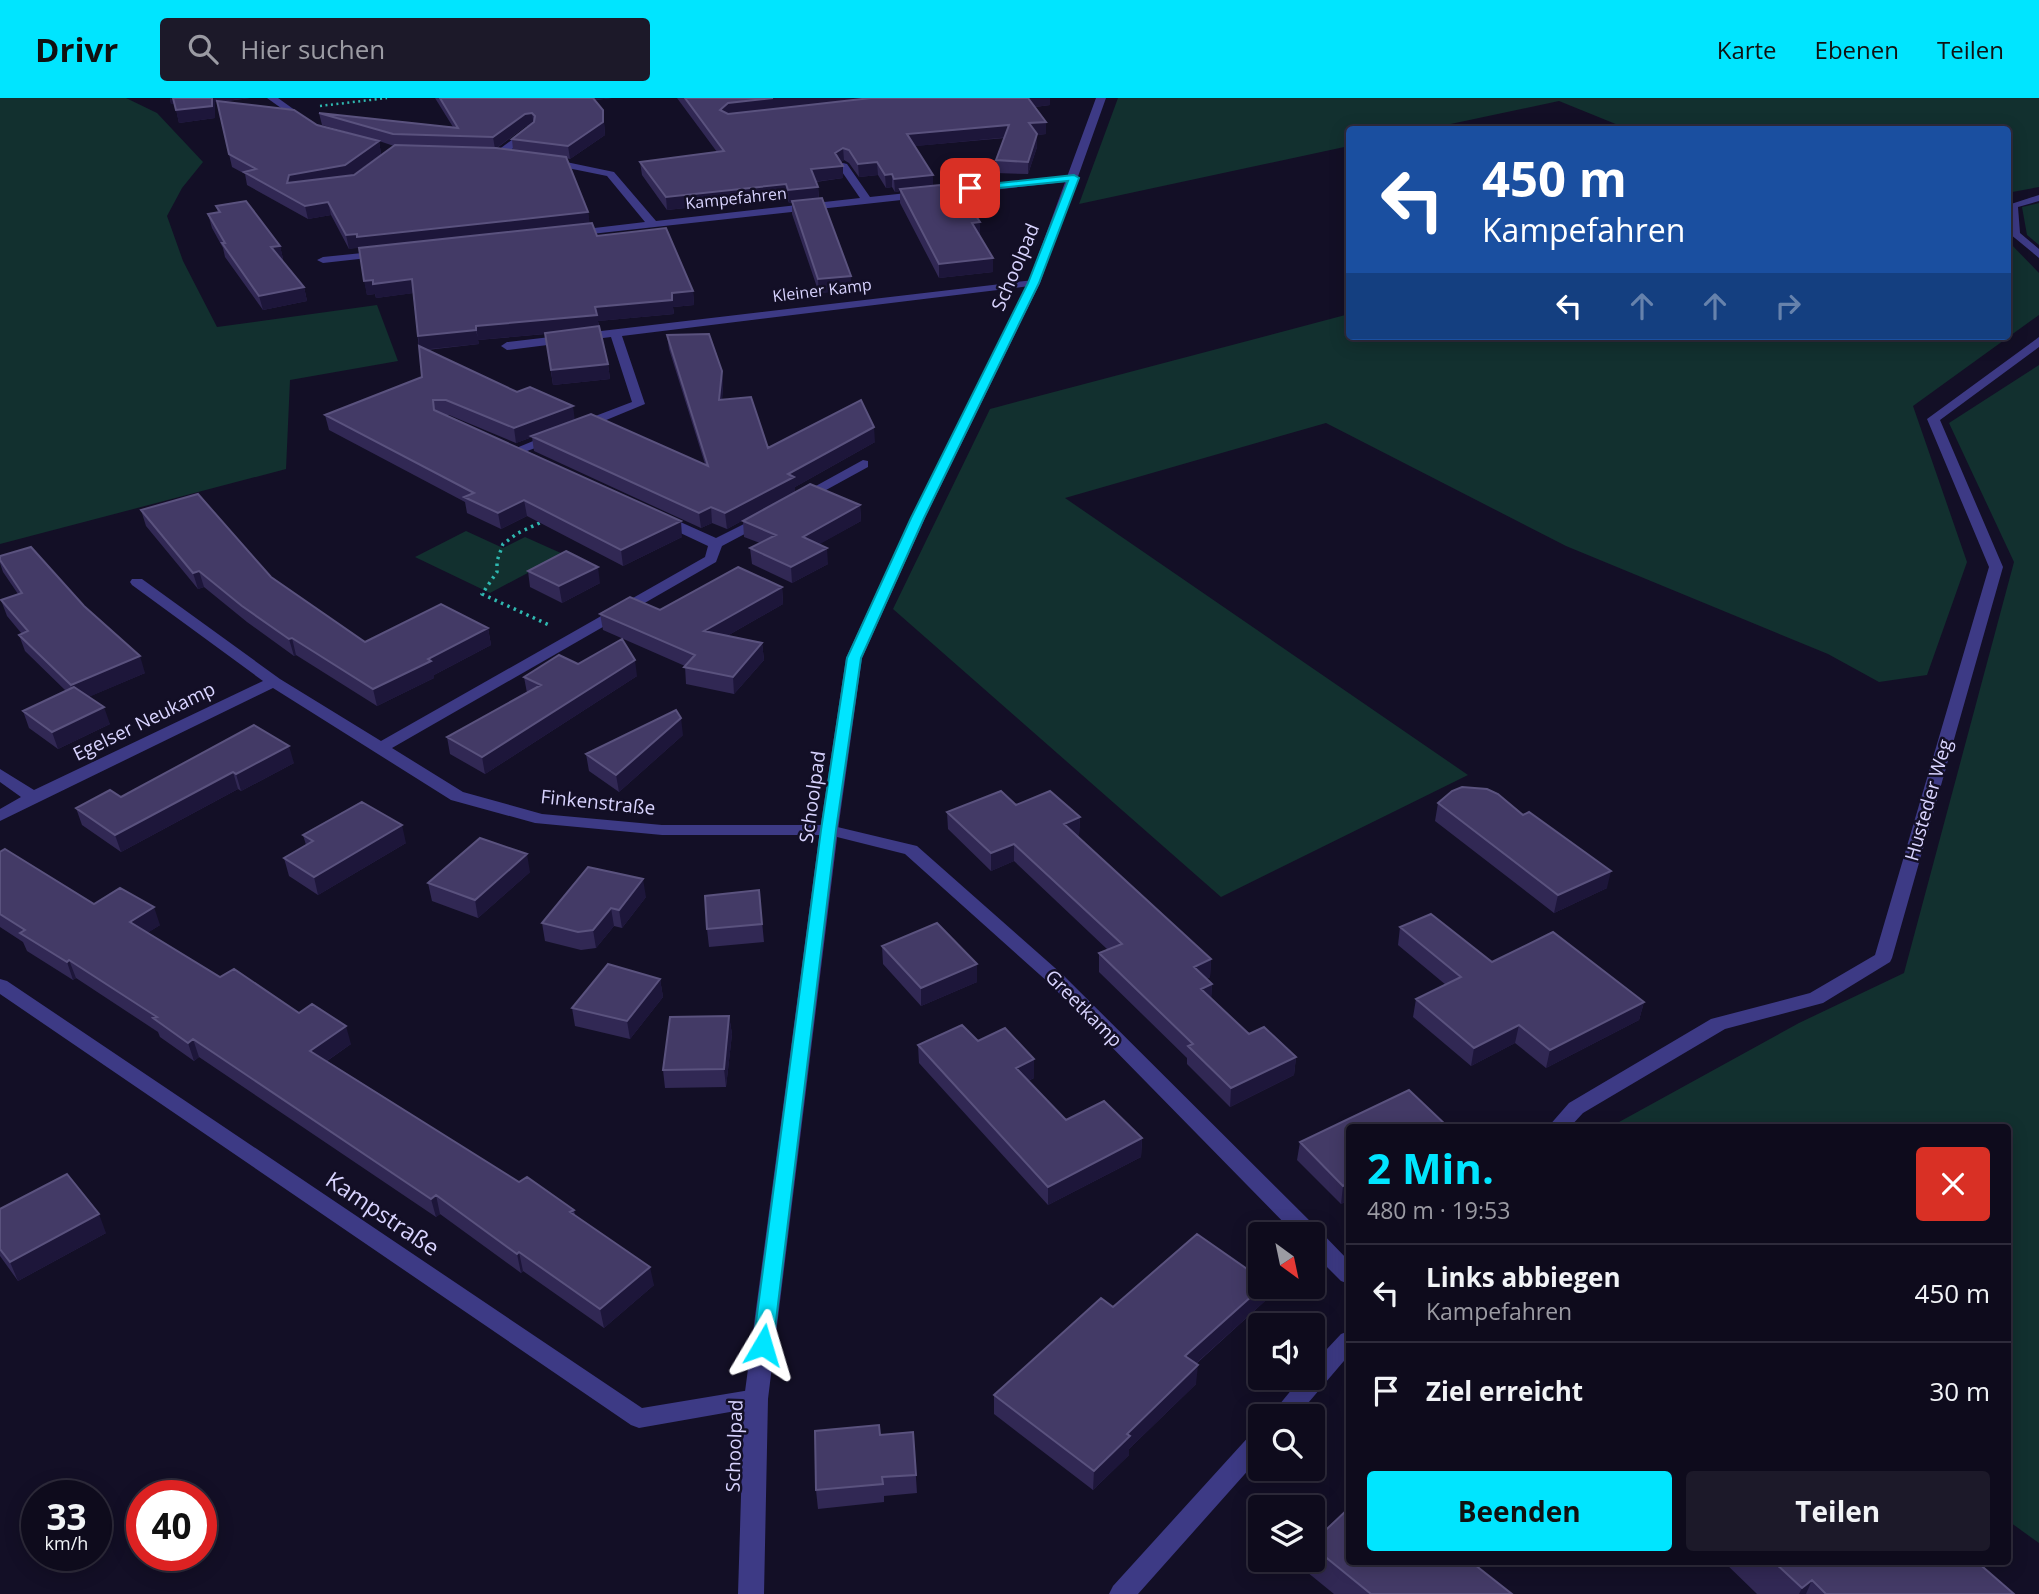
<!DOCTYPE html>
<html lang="de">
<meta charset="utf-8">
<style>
:root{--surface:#0e0b1c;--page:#1c1929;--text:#f1f3f6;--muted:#9b9ba3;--line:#2e2b3b;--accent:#00e5ff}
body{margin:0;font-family:"Open Sans",sans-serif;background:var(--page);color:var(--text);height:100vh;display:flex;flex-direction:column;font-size:26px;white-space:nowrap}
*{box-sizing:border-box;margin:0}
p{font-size:23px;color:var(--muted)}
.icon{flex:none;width:38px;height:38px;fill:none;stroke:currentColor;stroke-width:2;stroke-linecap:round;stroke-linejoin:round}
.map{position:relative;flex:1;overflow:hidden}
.sheet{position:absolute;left:1346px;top:1026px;width:665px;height:441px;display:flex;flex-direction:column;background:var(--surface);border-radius:7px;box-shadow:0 4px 18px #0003,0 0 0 2px var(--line)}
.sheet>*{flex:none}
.top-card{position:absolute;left:1346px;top:28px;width:665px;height:214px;border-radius:7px;box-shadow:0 4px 18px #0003,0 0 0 2px var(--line);background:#1a4fa0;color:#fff;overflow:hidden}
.needle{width:46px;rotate:147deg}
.buttons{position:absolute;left:1248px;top:1124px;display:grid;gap:14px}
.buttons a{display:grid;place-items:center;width:77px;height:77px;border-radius:7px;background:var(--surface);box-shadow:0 4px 18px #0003,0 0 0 2px var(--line);font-size:35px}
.speed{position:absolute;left:21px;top:1382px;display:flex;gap:14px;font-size:35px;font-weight:700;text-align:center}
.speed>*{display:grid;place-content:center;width:91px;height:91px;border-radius:50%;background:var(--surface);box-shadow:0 4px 18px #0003,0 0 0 2px var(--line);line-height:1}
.speed small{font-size:18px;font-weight:400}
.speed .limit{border:10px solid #d22;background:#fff;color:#111}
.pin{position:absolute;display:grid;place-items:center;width:60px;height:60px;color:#fff;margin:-30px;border-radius:14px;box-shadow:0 4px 10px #0006}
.me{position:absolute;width:77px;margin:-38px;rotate:7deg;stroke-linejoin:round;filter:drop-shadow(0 0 5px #0008)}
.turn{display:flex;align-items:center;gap:24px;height:147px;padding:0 21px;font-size:32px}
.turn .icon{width:91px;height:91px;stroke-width:2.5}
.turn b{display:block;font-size:49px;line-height:60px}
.lanes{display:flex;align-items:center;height:66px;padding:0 21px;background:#0003;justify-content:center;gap:35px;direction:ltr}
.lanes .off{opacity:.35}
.round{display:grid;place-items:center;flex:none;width:74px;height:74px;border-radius:7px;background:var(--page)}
.summary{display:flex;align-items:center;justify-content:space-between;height:119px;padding:0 21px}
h1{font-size:42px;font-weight:700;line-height:52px;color:var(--accent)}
.action{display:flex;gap:14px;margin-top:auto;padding:14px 21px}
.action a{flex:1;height:80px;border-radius:7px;background:var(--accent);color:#111;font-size:28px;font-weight:700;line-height:80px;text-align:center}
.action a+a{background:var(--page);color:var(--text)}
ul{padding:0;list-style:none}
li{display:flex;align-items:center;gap:21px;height:98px;padding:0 21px;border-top:2px solid var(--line)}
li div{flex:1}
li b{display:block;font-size:26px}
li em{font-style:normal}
header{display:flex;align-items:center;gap:42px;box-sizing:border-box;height:98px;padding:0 35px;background:var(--accent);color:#111}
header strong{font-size:33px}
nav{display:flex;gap:38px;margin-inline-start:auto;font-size:24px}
.search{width:490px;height:63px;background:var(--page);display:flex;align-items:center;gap:18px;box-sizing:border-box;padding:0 24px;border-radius:7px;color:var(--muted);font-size:26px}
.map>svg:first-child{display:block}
.green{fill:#12302f}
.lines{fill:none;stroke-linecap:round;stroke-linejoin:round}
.path-far1{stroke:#2fb8b0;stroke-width:2.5;stroke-dasharray:2 3.5;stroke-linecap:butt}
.path{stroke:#2fb8b0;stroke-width:3.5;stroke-dasharray:2.5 4.5;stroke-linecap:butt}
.minor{fill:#3d3a85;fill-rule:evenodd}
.tertiary{fill:#3d3a85;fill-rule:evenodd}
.wall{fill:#312854;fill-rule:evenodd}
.shaded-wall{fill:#1d163a}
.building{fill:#433a66;stroke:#5a527e;stroke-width:2}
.route{fill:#00e5ff;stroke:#0095a6;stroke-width:2}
.labels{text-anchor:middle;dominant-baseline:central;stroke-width:5;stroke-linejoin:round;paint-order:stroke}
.far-street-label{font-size:16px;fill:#d9d4ff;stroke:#130f26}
.street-label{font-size:19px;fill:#d9d4ff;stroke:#130f26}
.near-street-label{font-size:23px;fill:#d9d4ff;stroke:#130f26}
</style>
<header>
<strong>Drivr</strong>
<div class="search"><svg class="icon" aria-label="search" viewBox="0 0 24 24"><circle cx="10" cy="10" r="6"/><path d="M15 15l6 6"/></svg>Hier suchen</div>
<nav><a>Karte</a><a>Ebenen</a><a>Teilen</a></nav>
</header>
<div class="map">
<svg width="2039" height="1496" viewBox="0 0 2039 1496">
<rect width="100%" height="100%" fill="#130f26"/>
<path class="green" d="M0,0H126L157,15L203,64L182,90L167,118L183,163L217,229L377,207L398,263L290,282L286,371L0,446Z
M1118,0H2039V89L2007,95V32L1628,31L1559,3L1427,31L1349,32V48L1079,106Z
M2039,105V147L2027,137L2022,109Z
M2007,142L2039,175V217L1913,308L1967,464L1927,577L1879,584L1828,556L1566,448L1326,325L1065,400L1468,677L1221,799L893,511L990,311L1349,216V238H2007Z
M2039,267V1445L2007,1422V1029H1610L1799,925L1904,875L2014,464L1949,325Z
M466,433L503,450L525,439L563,456L490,495L415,459Z"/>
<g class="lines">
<path class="path-far1" d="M320,8L387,0"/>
<path class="path" d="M546,422L518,435L503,446L497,463V474L482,496L549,527"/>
<path class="minor" d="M267,0H278L310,23L302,25Z
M528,30L536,32L502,59H494V55Z
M547,60L614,74L656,123L860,100L838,68L843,65L847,66L870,99L1074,77L1079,80L1074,83L573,138L569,137V133L645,124L607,78L543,65V61Z
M2039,97V103L2018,109L2020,135L2039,151V160L2010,136L2008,107Z
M382,153L386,154V158L323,165L317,162L323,159Z
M1034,182L1038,183V187L622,238L645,306L582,332L577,331V325L632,304L611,239L507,252L501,248L507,244Z
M2039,239V249L1940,322L2003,469L1892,860L1890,864L1823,905L1725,931L1583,1015L1570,1029H1548L1569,1005L1711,921L1810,895L1875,857L1989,469L1927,321Z
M555,334L560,335V341L527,353L537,358V364H527L509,353Z
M863,362L868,363V369L806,403L801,404L794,400Z
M764,416L769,417V423L722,448L716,464L392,650L463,694L542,716L662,727H829L917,748L1063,877L1317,1130L1349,1163V1186L1341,1183L1312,1154V1136H1295L1049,885L905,756L829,737H662L535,725L451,702L273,590L0,723V711L21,699L0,684V671L34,692L263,583L132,487L130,484L132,481H142L280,581L381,643L705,459L708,448L657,424V418H667L716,440Z
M0,881L7,883L642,1310L756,1291L764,1294L768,1301L764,1308L639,1330L631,1327L0,896Z
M1349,1233V1257L1297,1318H1270L1302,1279H1312V1267L1341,1236Z
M1260,1332V1359L1138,1496H1109L1113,1488L1252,1335Z"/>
<path class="tertiary" d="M1096,0H1106L1040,185L925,420L862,560L838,732L768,1301L764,1496H738L744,1301L820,732L846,560L911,420L1028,185Z"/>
</g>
<path class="wall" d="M170,0H250L220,4L378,43L322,27L319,15L453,29L435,0H612L595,2L603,12L605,37L570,61L566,60L588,114L589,125L597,138L693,193L694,207L673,209L674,216L598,223L608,266L610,281L553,287L545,236L478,242L479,246L427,252L575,322L705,366L669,251L667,237L722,273L723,288L722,302L768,350L875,344L795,389V394L727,431L712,425L701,430L534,353L532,339L516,345L449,317H444L682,439L623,468L527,418L501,431L467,415L465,404L329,332L325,317L422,279L413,195L376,200L375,196L367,197L359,149L349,151L331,117L308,121L247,87L245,76L232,69L217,4H215V20L179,25L175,6H171ZM526,28H528L512,41L513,52L497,50ZM379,43L394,48L354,77H352L381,56Z
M677,0H1050V7L1035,9L1046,24V36L1037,37V49L1028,76L996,75V62L1005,40L914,48L933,77V88L980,124V138L993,160V174L939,180L900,105V93L895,94L892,89L886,90L878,77L859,79L849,65L844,62L841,64L843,68V80L816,84L818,89L819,100L851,192L819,195L792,116V105H789L787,99L667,112L642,77L640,64L717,54Z
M216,108L280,148L283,161L282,162L304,189L307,203L263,212L225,159L223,150L212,130L208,116L218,115Z
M860,407L861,423L819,446L828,466L792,485L752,466L750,450L760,445L744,439L743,423Z
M141,412L271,479L365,544L488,530L491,547L434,577V580L377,608L296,557L294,558L247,524L204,489L198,491L146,428Z
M0,458L145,575L88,599L110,626L58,651L29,630L23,613L66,593L25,553L19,537L22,536L7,518L1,502L18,496L3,474L0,465Z
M528,473L600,485L562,505L530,489Z
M782,489L783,506L727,538L762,545L764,562L734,596L686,586L685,568L603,532L600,516L660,512Z
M578,566L637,578L485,676L450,656L447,639L527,595L524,579Z
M254,627L294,665L241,693L238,691L121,754L82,727L76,710L121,699Z
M683,637L619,694L589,673L586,656Z
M1438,705L1523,717L1607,790L1554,815L1435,723Z
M1016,707L1080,719L1079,737L1077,738L1211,861L1210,879L1206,881L1212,886L1211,901L1249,936L1296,959L1294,977L1230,1009L1187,966V960L1099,874V855L1108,852L1014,763L991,773L948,731L947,714Z
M303,737L406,745L318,797L289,778L284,760L306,747Z
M0,754L94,806L160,827L147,835L220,879L299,915L351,946L327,963L519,1084L574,1112L575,1117L654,1187L604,1230L523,1173L521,1175L440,1116L436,1119L199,959L194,963L160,939L158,934L76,880L73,882L27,853L23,844L0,829Z
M530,774L478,820L432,803L428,785Z
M759,792L764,844L709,849L707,831Z
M646,799L622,830L614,828L596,850L581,852L545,843L542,825Z
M1400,829L1492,864L1644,904L1639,922L1546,970L1515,945L1471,968L1413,919L1416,901L1446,887L1398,847Z
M882,848L977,884L921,908L883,866Z
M660,881L663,899L630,941L575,928L572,910Z
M729,918L732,936L726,989L665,990L663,972Z
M978,943L1034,980L1028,983L1066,1022L1142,1040L1141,1059L1048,1107L919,965L918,947Z
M1448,1029L1349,1102L1341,1106L1297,1062L1300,1044Z
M0,1111L106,1135L18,1183L0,1158Z
M1265,1203L1196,1266V1286L1129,1351V1357L1093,1392L994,1316V1297L1113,1209Z
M913,1334L917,1395L884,1398V1404L818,1411L816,1392L880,1337Z
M1312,1445L1512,1496H1334L1307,1474L1309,1461H1312Z
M1723,1463H1976L2014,1496H1757Z"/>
<path class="shaded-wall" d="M170,0H174L175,6H171Z
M212,0H250L215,4V20L179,25L176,12Z
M587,0H612L587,3Z
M773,0H881L729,17L720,12L728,5Z
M1026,0H1050V7L1026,10Z
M603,12L605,37L570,61L568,48Z
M532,15L534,27L526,28L495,51L493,39L525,16Z
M1046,24V36L1037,37V49L1028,76L1029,25Z
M1009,27V39L907,49V36Z
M379,43L381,56L348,80L287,85L289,77Z
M843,50L844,62L835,67V55Z
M877,64L878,77L859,79L858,66Z
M843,68V80L812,84L811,71Z
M892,76V89L886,90L885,77Z
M933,77V90L895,94L894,81Z
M786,86L787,99L667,112L666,99Z
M818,89L819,102L789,105L788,92Z
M328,104L331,117L308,121L305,108Z
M588,114L590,127L349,151L346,137Z
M980,124V138L972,125Z
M280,148L283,161L274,163L271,149Z
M993,160V174L939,180V166Z
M851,178V192L819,195L818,181Z
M412,181L414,195L376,200L373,186Z
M373,182L375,196L367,197L364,183Z
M304,189L307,203L263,212L259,198Z
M693,193L694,207L673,209L674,216L598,223L599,231L478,242L476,228L595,209L672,195Z
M476,232L479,246L420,252L418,238Z
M608,266L610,281L553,287L551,272Z
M722,273L723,288L720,317L719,302Z
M573,308L575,323L531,338L532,339L516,345L514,330Z
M874,329L875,344L795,389V394L727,431L725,415L788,376Z
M524,402L527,418L501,431L498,415Z
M860,407L861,423L804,455L803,439Z
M711,409L712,425L701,430L699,415Z
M681,423L682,439L623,468L621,452Z
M827,450L828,466L792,485L791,469Z
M598,469L600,485L562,505L559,488Z
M199,473L204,489L198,491L193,475Z
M782,489L783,506L706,550L704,533Z
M488,530L491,547L434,577V580L377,608L373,591L428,561Z
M292,540L296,557L294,558L289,541Z
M762,545L764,562L734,596L733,579Z
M140,558L145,575L77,604L71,587Z
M635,562L637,578L485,676L482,659Z
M104,609L110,626L58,651L52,634Z
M681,620L683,637L619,694L616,677Z
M289,648L294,665L241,693L236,676Z
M233,674L238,691L121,754L115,737Z
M1080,719L1079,737L1063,743L1064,726Z
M402,727L406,745L318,797L314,779Z
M1014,746V763L991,773V755Z
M527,756L530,774L478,820L475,802Z
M1611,773L1607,790L1554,815L1558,797Z
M643,781L646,799L622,830L619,812Z
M154,809L160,827L136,842L130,824Z
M611,810L614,828L596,850L593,832Z
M1211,861L1210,879L1193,887L1194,869Z
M69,862L76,880L73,882L67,864Z
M977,866V884L921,908V890Z
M660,881L663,899L630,941L627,923Z
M1212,886L1211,904L1201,891Z
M1644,904L1639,922L1546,970L1550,952Z
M729,918L732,936L726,989L724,971Z
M1519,927L1515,945L1471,968L1474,950Z
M346,928L351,946L315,971L310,953Z
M193,941L199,959L194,963L188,945Z
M1296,959L1294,977L1230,1009L1231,990Z
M1034,961V980L1016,988V970Z
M1142,1040L1141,1059L1048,1107V1089Z
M1349,1085V1102L1341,1106L1343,1088Z
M436,1097L440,1116L436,1119L431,1101Z
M99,1116L106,1135L18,1183L10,1164Z
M519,1154L523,1173L521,1175L517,1156Z
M650,1169L654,1187L604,1230L600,1211Z
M1263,1188H1267L1265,1203L1183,1277L1185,1258Z
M1198,1267L1196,1286L1129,1351V1357L1093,1392L1094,1373L1127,1336Z
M1812,1482L1806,1496H1799L1802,1490Z"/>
<path class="building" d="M173,0H212V8L176,12Z
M440,0H593L603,12V24L568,48L512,41L534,24L535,18L532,15L525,16L493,39L393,36L319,15L458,30Z
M685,0H773L728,5L720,12L728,16L871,0H1028L1046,24L1029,25L1037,36L1028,64L996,62L1009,27L907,36L933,77L894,81L892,76L885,77L877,64L858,66L849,52L843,50L835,55L843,68L811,71L818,89L788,92L786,86L666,99L640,64L724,53Z
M217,3L294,12L317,27L379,43L345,67L289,77L287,85L354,77L395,47L496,50L566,59L588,114L357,139V136L346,137L328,104L305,108L244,74L256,71L229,56Z
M940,87L948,100L963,98L980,124L972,125L993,160L939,166L900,91Z
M822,100L851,178L818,181L792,103Z
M246,103L280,148L271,149L304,189L259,198L222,145H225L208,116L220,114L216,108Z
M592,125L597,138L666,130L693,193L672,195V202L595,209L597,217L476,228V232L418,238L412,181L373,186V182L364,183L359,150Z
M599,228L608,266L551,272L545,235Z
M709,236L722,273L719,302L751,299L768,350L861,302L874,329L788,376L794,379L725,415L711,409L699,415L531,338L591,316L708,368L667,237Z
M419,248L517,294L530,289L573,308L514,330L446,302H433L434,312L681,423L621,452L524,402L498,415L464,399L474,395L325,317L422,279Z
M810,386L860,407L803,439L827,450L791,469L750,450L776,437L743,423Z
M198,396L271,479L365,544L441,506L488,530L428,561L431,563L373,591L292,540L289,541L242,508L199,473L193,475L141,412Z
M31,449L84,508L140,558L71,587L19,537L28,533L1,502L22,495L0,462V458Z
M566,453L598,469L559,488L528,473Z
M738,469L782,489L704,533L762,545L733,579L684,569L695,557L600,516L630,499L660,512Z
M622,541L635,562L482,659L447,639L541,587L524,579L559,557L578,566Z
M74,589L104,609L52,634L23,613Z
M676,612L681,620L616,677L586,656Z
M254,627L289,648L236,676L233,674L115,737L76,710L110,692L121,699Z
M1462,689L1487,691L1498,696L1523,717L1529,714L1611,773L1558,797L1438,705L1452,693Z
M1001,693L1016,707L1050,693L1080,719L1064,726L1211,861L1194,869L1212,886L1201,891L1249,936L1264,929L1296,959L1231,990L1188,948L1193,946L1099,855L1122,846L1014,746L991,755L947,714Z
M362,704L402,727L314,779L284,760L313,743L303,737Z
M480,740L527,756L475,802L428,785Z
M5,751L94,806L120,790L154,809L130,824L220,879L234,871L299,915L312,906L346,928L310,953L519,1084L527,1079L574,1112L570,1114L650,1169L600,1211L519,1154L517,1156L436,1097L431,1101L193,941L188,945L153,920L157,919L69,862L67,864L20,835L25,832L0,816V754Z
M588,769L643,781L619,812L611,810L593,832L578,834L542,825Z
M759,792L762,826L707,831L705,798Z
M1431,816L1492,864L1553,834L1644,904L1550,952L1519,927L1474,950L1416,901L1461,879L1400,829Z
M937,825L977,866L921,890L882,848Z
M608,866L660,881L627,923L572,910Z
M729,918L724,971L663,972L670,919Z
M962,927L978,943L1005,930L1034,961L1016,970L1066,1022L1104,1003L1142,1040L1048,1089L918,947Z
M1409,992L1448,1029H1349V1085L1343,1088L1300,1044Z
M67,1076L99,1116L10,1164L0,1151V1111Z
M1197,1136L1260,1180V1188H1263L1185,1258L1198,1267L1127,1336L1130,1338L1094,1373L994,1297L1101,1200L1113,1209Z
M879,1327L880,1337L913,1334L916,1377L882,1379L883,1386L816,1392L815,1333Z
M1349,1410V1463H1470L1512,1496H1371L1312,1448V1445Z
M1773,1463H1976L2014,1496H1826L1812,1482L1802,1490Z"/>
<path class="route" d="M1074,77L1079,80L1039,185L924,420L861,560L836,732L773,1247L770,1252L763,1255L756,1252L753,1247L821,732L847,560L911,420L1028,185L1068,83L970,93L965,90L970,88Z"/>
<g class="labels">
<g class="far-street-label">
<text transform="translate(736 100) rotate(-6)">Kampefahren</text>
<text transform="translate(822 192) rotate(-7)">Kleiner Kamp</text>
</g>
<g class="street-label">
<text transform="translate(1015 169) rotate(-67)">Schoolpad</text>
<text transform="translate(144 623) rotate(-26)">Egelser Neukamp</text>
<text transform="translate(812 699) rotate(-82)">Schoolpad</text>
<text transform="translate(1928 702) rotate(-74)">Husteder Weg</text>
<text transform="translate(598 704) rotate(6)">Finkenstraße</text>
<text transform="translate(1084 910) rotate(45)">Greetkamp</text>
<text transform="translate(734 1348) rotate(-88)">Schoolpad</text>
</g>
<g class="near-street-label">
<text transform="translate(383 1115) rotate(34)">Kampstraße</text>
</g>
</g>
</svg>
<div class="buttons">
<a><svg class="needle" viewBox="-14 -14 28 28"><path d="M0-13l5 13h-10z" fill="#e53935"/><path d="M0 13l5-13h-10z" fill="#9b9ba3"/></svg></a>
<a><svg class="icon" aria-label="sound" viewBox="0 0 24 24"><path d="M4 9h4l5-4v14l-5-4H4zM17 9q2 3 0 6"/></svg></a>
<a><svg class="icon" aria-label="search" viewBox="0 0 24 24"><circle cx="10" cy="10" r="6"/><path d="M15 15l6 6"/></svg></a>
<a><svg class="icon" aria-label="layers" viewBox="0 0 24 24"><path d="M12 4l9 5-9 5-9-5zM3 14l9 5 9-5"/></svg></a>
</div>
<div class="speed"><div>33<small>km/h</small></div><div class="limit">40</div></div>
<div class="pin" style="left:970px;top:90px;background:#d93025"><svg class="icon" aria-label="arrive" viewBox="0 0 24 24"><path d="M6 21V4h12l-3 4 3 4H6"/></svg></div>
<svg class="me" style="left:763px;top:1247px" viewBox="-20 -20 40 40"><path d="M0-17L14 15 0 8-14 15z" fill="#00e5ff" stroke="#fff" stroke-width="4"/></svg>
<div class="top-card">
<div class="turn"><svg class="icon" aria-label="left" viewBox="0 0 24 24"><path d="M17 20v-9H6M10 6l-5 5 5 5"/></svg><div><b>450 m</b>Kampefahren</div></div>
<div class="lanes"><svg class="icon" aria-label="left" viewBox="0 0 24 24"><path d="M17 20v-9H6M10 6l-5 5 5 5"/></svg><svg class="icon off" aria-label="ahead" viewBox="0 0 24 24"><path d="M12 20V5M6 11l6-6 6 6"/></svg><svg class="icon off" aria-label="ahead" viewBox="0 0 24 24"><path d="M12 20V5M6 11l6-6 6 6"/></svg><svg class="icon off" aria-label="right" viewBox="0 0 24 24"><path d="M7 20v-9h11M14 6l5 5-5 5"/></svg></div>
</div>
<section class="sheet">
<div class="summary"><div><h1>2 Min.</h1><p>480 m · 19:53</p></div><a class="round" style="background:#d93025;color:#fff"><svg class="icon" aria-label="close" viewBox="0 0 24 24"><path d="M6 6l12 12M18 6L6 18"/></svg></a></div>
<ul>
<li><svg class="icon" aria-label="left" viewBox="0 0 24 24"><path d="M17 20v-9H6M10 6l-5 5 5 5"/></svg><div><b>Links abbiegen</b><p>Kampefahren</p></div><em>450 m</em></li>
<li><svg class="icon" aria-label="arrive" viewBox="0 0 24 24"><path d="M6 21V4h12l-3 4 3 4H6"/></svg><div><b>Ziel erreicht</b></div><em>30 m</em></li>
</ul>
<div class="action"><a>Beenden</a><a>Teilen</a></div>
</section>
</div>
